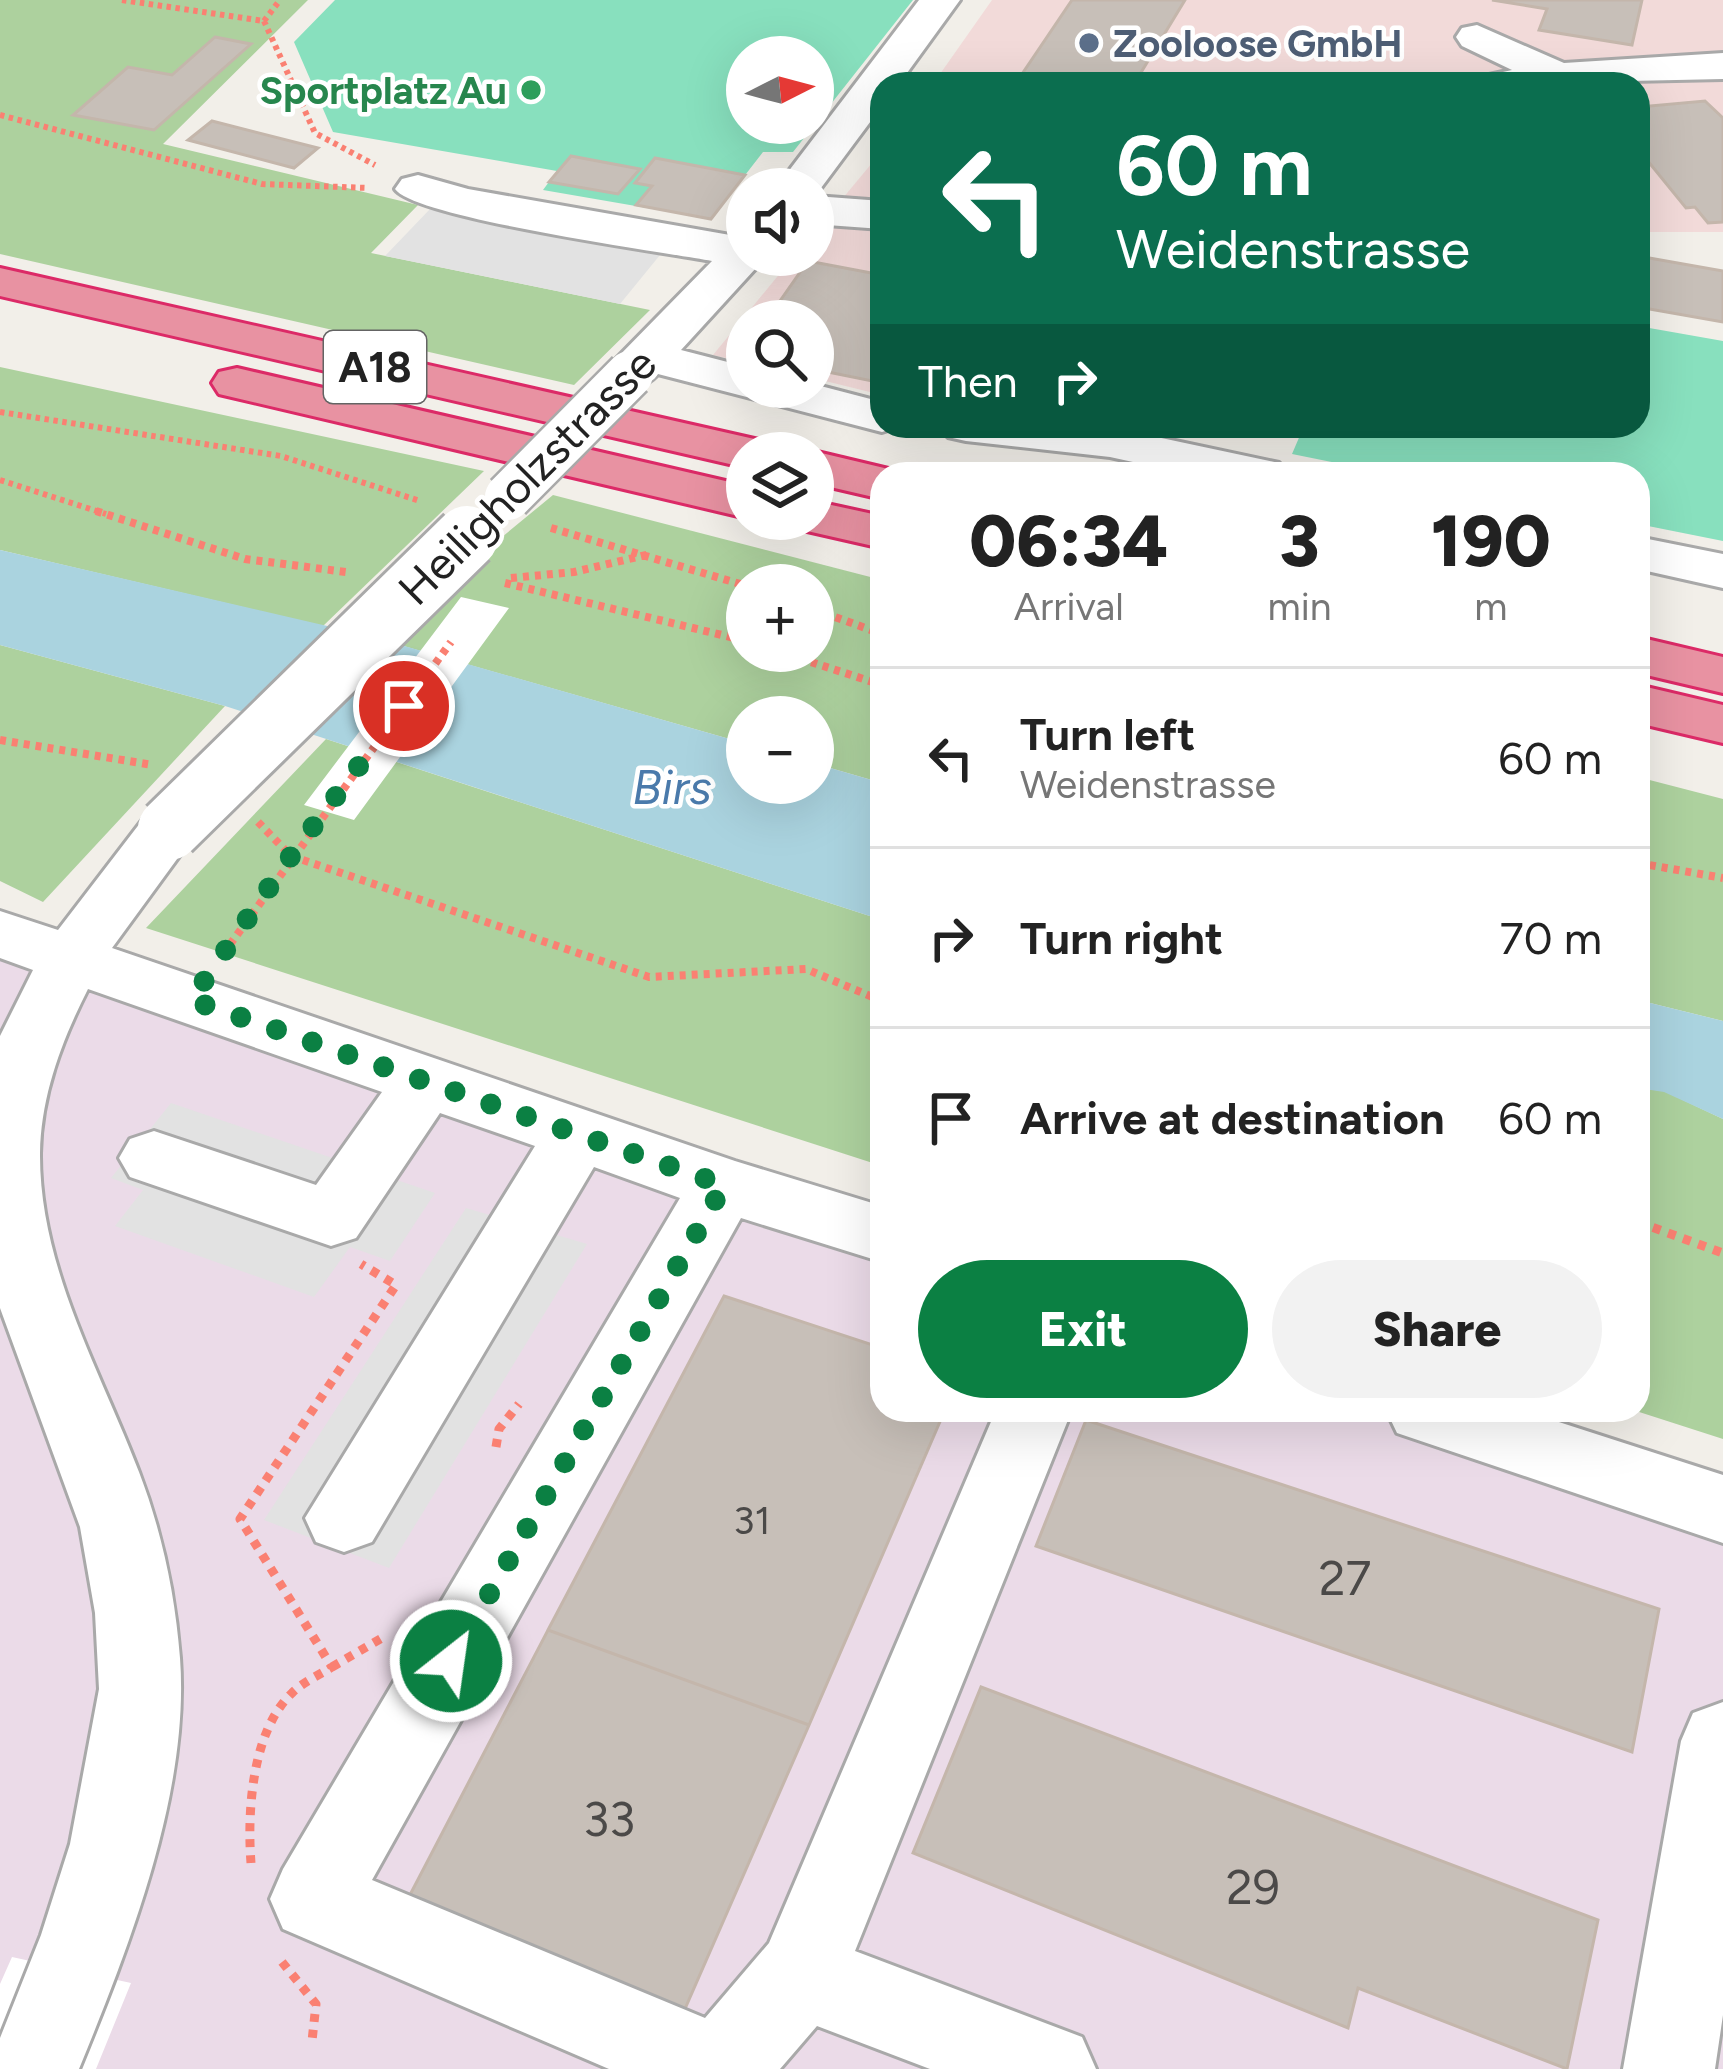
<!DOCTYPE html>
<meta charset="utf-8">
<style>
:root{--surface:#fff;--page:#f2f2f2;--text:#222;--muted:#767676;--line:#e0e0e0;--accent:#0b8043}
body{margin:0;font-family:Figtree,sans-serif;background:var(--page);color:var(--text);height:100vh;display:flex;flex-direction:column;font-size:45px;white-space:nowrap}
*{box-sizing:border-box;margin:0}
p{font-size:39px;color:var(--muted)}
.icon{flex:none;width:66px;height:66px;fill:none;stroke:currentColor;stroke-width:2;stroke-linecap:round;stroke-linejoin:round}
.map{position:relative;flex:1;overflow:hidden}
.panel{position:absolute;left:870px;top:462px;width:780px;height:960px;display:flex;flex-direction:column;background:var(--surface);border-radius:36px;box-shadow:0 12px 48px #0002}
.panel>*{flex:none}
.guide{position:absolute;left:870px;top:72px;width:780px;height:366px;border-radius:36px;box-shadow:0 12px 48px #0002;background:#0b6e4f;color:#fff;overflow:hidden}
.needle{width:78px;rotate:84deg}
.fabs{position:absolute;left:726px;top:36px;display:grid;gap:24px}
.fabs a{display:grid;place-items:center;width:108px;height:108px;border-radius:50%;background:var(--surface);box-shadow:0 12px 48px #0002;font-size:60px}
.pin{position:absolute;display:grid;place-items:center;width:102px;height:102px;color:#fff;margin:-51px;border:6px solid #fff;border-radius:50%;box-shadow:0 3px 12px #0007}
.me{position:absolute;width:132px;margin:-66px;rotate:30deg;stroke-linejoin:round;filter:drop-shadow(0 0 9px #0008)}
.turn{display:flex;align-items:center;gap:42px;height:252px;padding:0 48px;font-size:54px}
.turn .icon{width:156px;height:156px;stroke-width:2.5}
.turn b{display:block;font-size:84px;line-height:102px}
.then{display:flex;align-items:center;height:114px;padding:0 48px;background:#0003;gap:24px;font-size:45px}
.eta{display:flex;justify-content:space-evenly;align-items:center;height:204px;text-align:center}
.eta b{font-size:72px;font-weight:800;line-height:84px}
.action{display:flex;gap:24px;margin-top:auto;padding:24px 48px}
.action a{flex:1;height:138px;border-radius:72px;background:var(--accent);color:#fff;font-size:48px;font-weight:800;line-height:138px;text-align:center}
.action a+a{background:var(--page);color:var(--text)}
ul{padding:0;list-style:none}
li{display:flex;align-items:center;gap:36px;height:180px;padding:0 48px;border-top:3px solid var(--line)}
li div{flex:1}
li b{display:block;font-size:45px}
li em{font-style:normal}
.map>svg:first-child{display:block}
.commercial{fill:#f2dad9}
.industrial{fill:#ebdbe8}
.forest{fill:#add19e;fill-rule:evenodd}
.pitch{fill:#88e0be;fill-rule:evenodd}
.parking{fill:#e2e2e2}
.water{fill:#aad3df}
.pier{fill:#fff}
.building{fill:#c7bfb8;stroke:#c4b6ab;stroke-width:3}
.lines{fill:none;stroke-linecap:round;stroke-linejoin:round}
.minor-casing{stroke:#a9a9a9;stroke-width:6}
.highway-casing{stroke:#dc2a67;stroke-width:6}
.path-far2{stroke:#fa8072;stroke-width:6;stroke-dasharray:4.5 4.5;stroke-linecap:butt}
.path-far1{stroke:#fa8072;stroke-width:8;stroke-dasharray:6 6;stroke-linecap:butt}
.path{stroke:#fa8072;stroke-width:9;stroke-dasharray:8 8;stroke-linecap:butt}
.minor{fill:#fff;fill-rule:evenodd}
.highway{fill:#e892a2;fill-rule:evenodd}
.minor-bridge-far1-casing{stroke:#a9a9a9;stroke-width:51;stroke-linecap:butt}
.minor-bridge-casing{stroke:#a9a9a9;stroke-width:68;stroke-linecap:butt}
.minor-bridge-far1{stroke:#fff;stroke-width:46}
.minor-bridge{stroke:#fff;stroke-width:62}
.route{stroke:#0b8043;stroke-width:21;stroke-dasharray:0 37.8}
.service-dot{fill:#5c6f8a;stroke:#fff;stroke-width:4.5}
.leisure-dot{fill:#2e9e5b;stroke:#fff;stroke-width:4.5}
.labels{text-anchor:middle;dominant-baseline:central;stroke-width:9;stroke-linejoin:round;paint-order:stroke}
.far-service-label{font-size:39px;font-weight:bold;fill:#4e5e75;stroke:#fff;text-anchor:start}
.far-leisure-label{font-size:39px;font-weight:bold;fill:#27864d;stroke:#fff;text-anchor:end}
.number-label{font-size:39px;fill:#4b4948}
.shield{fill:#fff;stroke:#646464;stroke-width:3}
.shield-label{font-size:42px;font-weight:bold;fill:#222}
.street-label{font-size:45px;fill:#222;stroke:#fff}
.water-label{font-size:48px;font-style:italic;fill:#4a7aab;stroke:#fff}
.near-number-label{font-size:48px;fill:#4b4948}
</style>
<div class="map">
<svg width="1723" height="2069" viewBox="0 0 1723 2069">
<rect width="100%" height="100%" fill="#f2efe9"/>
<path class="commercial" d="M992,0H1723V232H1638V84H933Z
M882,151V395L813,378V321H747V363L713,355L795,255H813V234Z"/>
<path class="industrial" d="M0,934L882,1214V1410H1507L1723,1478V2069H0Z"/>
<path class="forest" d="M0,0H308L163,144L418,205L371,253L650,310L574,385L0,254Z
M0,367L484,471L323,626L0,550Z
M553,495L882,580V783L813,763V717H747V744L393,643L485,551ZM747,585H813V651H747Z
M0,645L225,706L43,902L0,881Z
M326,739L882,920V1166L146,928Z
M1638,777L1723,799V1021L1638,1000Z
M1638,1088L1664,1091L1723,1119V1439L1633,1410H1638Z"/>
<path class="pitch" d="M335,0H913L793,152H763L711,219L543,190L557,171L333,132L294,42ZM747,57H813V123H747Z
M1638,326L1723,341V541L1638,524V474H1391L1292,454L1304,426H1638Z"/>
<path class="parking" d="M431,208L660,255L620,304L385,256Z
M171,1103L435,1193L390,1261L350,1247L314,1297L115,1226L143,1190L111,1178Z
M466,1208L587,1244L389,1568L264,1520Z"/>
<path class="water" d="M0,550L366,635L747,744V783H813V763L882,783V920L225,706L0,645Z
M1638,1000L1723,1021V1119L1664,1092L1638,1088Z"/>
<path class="pier" d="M461,597L509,608L354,820L304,805Z
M12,1957L131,1983L96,2069H0V1984Z"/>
<path class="building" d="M1072,0H1185L1134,84H1025L1028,79L1020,77Z
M1492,0H1642L1632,45L1539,30L1547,9Z
M215,37L251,44L154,130L73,115L128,67L172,75Z
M1705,101L1723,118V222L1708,223L1695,207L1686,208L1638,149V107Z
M212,121L318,148L294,168L188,140Z
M571,156L640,169L618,194L549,182Z
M655,158L745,175L711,219L636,205L652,186L635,183Z
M1638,256L1723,271V322L1638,307Z
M808,261L882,275V383L813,369V321H766Z
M1060,426H1185L1186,433L1060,429Z
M724,1296L882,1348V1410H945L809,1725L548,1630Z
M1086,1420L1659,1609L1632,1752L1036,1546Z
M548,1630L809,1725L677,2027L400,1914Z
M981,1687L1598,1920L1567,2069L1358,1988L1348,2028L913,1853Z"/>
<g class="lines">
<g class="minor-casing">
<path id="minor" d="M919,0H960L899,84H882V106L815,196L882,201V229L813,224V189H775Z
M1477,25L1564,63L1723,53V79L1483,84L1489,75L1512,70L1462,46L1456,37L1462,28Z
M418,175L468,189L747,238V255H768L681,350L747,367V387L813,384L882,402V426H901L882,432L658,374C644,389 632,389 612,385L605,374L612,363L712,261C663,252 415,218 395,189L402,179Z
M941,426H1105L1279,463L1287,474H1188L1110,457L966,441L948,437Z
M1638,537L1723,554V588L1638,569Z
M169,808L191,814L199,829L112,948L735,1161L882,1206V1262L741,1218L372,1880L705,2018L769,1943L996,1410H1072L855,1951L1082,2037L1096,2069H930L817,2026L780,2069H609L283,1929L270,1899L283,1869L680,1198L594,1167L372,1542L344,1552L316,1542L305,1518L535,1146L440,1113L356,1238L331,1246L130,1177L119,1158L130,1139L154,1131L316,1185L382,1092L88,989C62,1040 41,1095 40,1153C39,1266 100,1370 139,1472C162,1532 175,1594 180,1658C190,1792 129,1947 79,2069H0V2038L41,1935L70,1844L99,1689L95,1613L80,1527L0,1308V1036L33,970L0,958V911L58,930L147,814Z
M1386,1410H1522L1723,1475V1543L1397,1433Z
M1723,1702V2015L1715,2069H1623L1681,1741L1693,1713Z"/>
</g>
<g class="highway-casing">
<path id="highway" d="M0,268L750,438L768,442L776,453H747V468L0,296Z
M237,368L747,486V518L219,394L212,383L219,372Z
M813,451L901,472L902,474H882V499L813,483V453H807Z
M813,501L882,516V548L794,528L788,519H813Z
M1638,637L1723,657V693L1638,673Z
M1638,685L1723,705V743L1638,723Z"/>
</g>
<path class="path-far2" d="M122,0L264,21
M264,21L315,133L375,165
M264,21L280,0
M0,115L262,184L369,188
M0,412L281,456L420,501
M0,480L106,514"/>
<path class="path-far1" d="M96,511L245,559L346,572
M551,528L747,586
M511,578L574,572L650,554
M505,583L747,641
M813,609L882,634
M777,651L882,685
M0,740L153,765
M258,822L291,856L649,977L806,969L882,1001
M1638,863L1723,878
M223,954L451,642"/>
<path class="path" d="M1638,1222L1723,1253
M496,1447L499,1429L519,1404
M332,1667L382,1638
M251,1863C247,1811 252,1731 292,1693C303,1682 319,1675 332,1667L240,1519L396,1285L361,1264
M282,1962L316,2004L312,2041"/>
<use href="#minor" class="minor"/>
<use href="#highway" class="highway"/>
<g class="minor-bridge-far1-casing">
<path id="minor-bridge-far1" d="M508,497L630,374"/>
</g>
<g class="minor-bridge-casing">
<path id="minor-bridge" d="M169,829L467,537"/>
</g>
<use href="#minor-bridge-far1" class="minor-bridge-far1"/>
<use href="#minor-bridge" class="minor-bridge"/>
</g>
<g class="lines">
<path class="route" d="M404,706L291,856L191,1000L724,1185L451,1661"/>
</g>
<circle class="service-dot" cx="1089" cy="43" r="12"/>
<circle class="leisure-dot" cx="531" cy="90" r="12"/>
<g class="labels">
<g class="far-service-label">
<text x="1113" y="43">Zooloose GmbH</text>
</g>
<g class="far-leisure-label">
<text x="507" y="90">Sportplatz Au</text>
</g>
<g class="number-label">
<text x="752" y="1520">31</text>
</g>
<rect class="shield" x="324" y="331" width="102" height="72" rx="9"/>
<g class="shield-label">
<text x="375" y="367">A18</text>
</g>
<g class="street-label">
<text transform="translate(527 476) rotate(-45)">Heiligholzstrasse</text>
</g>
<g class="water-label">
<text x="672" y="787">Birs</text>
</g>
<g class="near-number-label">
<text x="1345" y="1578">27</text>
<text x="609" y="1819">33</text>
<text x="1253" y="1887">29</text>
</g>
</g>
</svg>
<div class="fabs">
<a><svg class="needle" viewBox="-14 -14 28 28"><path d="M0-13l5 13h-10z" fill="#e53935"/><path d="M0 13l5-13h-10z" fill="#767676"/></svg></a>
<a><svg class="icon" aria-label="sound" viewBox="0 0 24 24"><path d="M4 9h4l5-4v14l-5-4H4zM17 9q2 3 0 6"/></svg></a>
<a><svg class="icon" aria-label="search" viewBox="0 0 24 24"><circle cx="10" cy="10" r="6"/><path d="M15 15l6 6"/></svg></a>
<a><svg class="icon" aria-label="layers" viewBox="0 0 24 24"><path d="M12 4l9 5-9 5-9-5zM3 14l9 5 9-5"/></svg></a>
<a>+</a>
<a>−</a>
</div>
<div class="pin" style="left:404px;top:706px;background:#d93025"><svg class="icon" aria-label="arrive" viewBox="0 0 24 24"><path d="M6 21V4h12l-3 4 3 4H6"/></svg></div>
<svg class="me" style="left:451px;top:1661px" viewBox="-20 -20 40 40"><circle r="17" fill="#0b8043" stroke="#fff" stroke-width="3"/><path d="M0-11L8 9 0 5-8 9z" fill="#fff"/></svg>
<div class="guide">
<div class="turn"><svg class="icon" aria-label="left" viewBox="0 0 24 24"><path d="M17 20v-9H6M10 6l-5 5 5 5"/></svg><div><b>60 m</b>Weidenstrasse</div></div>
<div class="then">Then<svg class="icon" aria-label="right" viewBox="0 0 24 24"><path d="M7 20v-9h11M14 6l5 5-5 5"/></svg></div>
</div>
<section class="panel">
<div class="eta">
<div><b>06:34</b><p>Arrival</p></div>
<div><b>3</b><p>min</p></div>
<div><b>190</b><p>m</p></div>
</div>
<ul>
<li><svg class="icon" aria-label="left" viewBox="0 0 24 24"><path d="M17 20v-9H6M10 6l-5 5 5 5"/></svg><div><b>Turn left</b><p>Weidenstrasse</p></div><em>60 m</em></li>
<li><svg class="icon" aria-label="right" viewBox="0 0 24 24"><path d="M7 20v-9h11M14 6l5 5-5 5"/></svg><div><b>Turn right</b></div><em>70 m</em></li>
<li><svg class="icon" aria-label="arrive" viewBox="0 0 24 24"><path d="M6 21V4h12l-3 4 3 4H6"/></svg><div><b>Arrive at destination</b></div><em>60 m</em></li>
</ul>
<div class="action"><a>Exit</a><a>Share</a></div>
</section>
</div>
